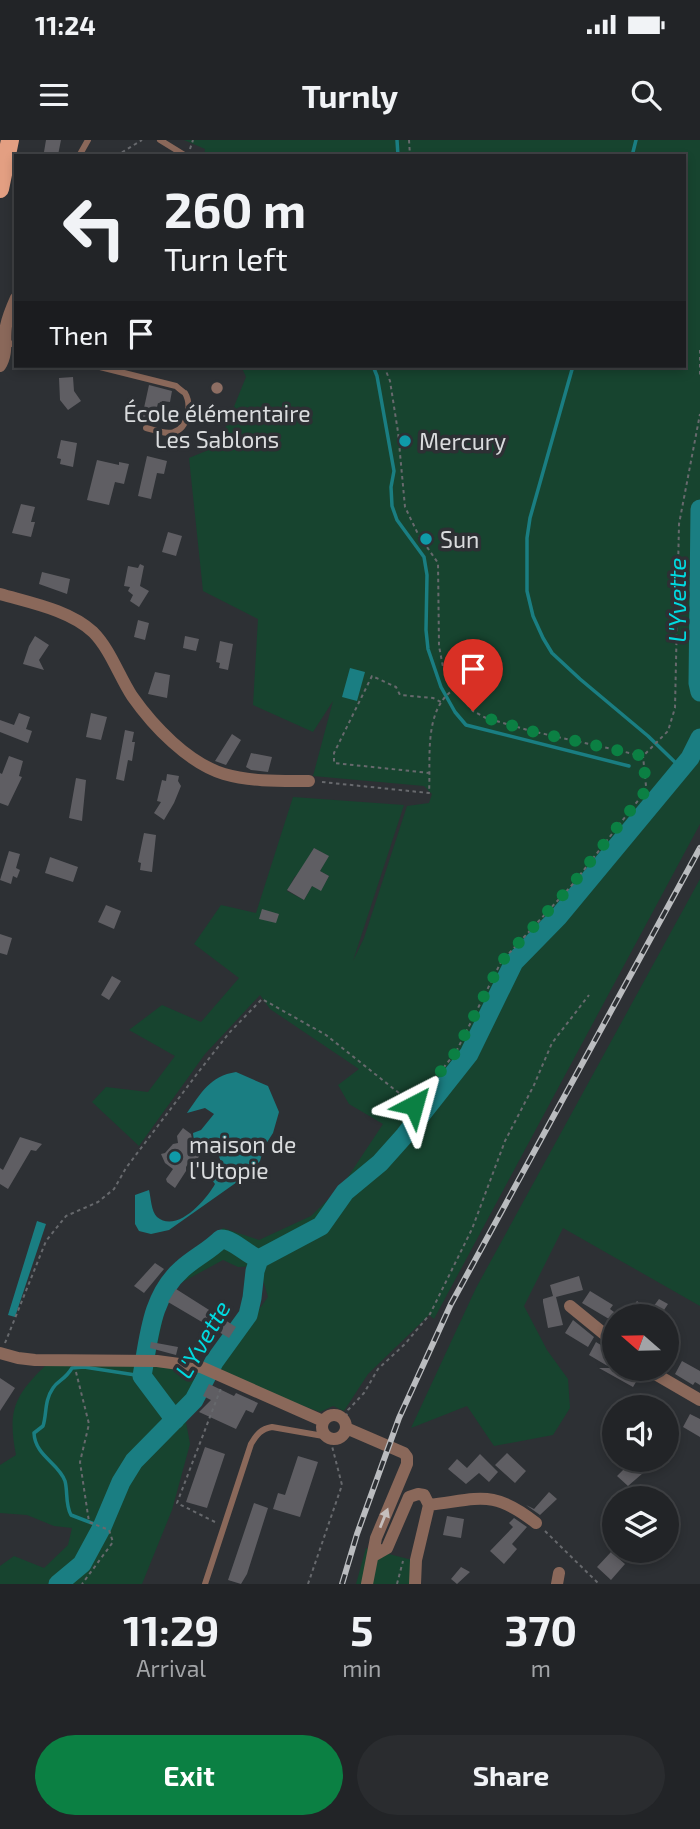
<!DOCTYPE html>
<meta charset="utf-8">
<style>
:root{--surface:#222427;--page:#2a2c2f;--text:#f1f3f6;--muted:#a2a4a7;--line:#3f4144;--accent:#0b8043}
body{margin:0;font-family:"Exo 2",sans-serif;background:var(--page);color:var(--text);height:100vh;display:flex;flex-direction:column;font-size:26px;white-space:nowrap}
*{box-sizing:border-box;margin:0}
p{font-size:23px;color:var(--muted)}
.icon{flex:none;width:38px;height:38px;fill:none;stroke:currentColor;stroke-width:2;stroke-linecap:round;stroke-linejoin:round}
.map{position:relative;height:1444px;overflow:hidden}
.details{display:flex;flex-direction:column;background:var(--surface);flex:1}
.details>*{flex:none}
.top-card{position:absolute;left:14px;top:14px;width:672px;height:214px;border-radius:0px;box-shadow:0 4px 10px #0003,0 0 0 2px var(--line);background:#222427;color:var(--text);overflow:hidden}
.needle{width:46px;rotate:290deg}
.fabs{position:absolute;left:602px;top:1164px;display:grid;gap:14px}
.fabs a{display:grid;place-items:center;width:77px;height:77px;border-radius:50%;background:var(--surface);box-shadow:0 4px 10px #0003,0 0 0 2px var(--line);font-size:35px}
.pin{position:absolute;display:grid;place-items:center;width:60px;height:60px;color:#fff;margin:-72px -30px;border-radius:50% 50% 50% 0;rotate:-45deg;box-shadow:0 0 7px #0007}
.pin .icon{rotate:45deg}
.me{position:absolute;width:77px;margin:-38px;rotate:39deg;stroke-linejoin:round;filter:drop-shadow(0 0 5px #0008)}
.turn{display:flex;align-items:center;gap:24px;height:147px;padding:0 35px;font-size:32px}
.turn .icon{width:91px;height:91px;stroke-width:2.5}
.turn b{display:block;font-size:49px;line-height:60px}
.then{display:flex;align-items:center;height:66px;padding:0 35px;background:#0003;gap:14px;font-size:26px}
.eta{display:flex;justify-content:space-evenly;align-items:center;height:119px;text-align:center}
.eta b{font-size:42px;font-weight:700;line-height:49px}
.primary-button{display:flex;gap:14px;margin-top:auto;padding:14px 35px}
.primary-button a{flex:1;height:80px;border-radius:42px;background:var(--accent);color:#fff;font-size:28px;font-weight:700;line-height:80px;text-align:center}
.primary-button a+a{background:var(--page);color:var(--text)}
.status{display:flex;justify-content:space-between;align-items:center;height:49px;padding:0 35px;background:var(--surface);direction:ltr}
.status svg{height:19px;fill:currentColor}
header{display:flex;justify-content:space-between;align-items:center;height:91px;padding:0 35px;background:var(--surface);font-size:32px;font-weight:700}
.map>svg:first-child{display:block}
.green{fill:#17442f;fill-rule:evenodd}
.water{fill:#1a7e82}
.lines{fill:none;stroke-linecap:round;stroke-linejoin:round}
.stream{stroke:#1a7e82;stroke-width:3.5}
.river{stroke:#1a7e82;stroke-width:19}
.building{fill:#5f5e63}
.path{stroke:#67696d;stroke-width:2;stroke-dasharray:3.5 3.5;stroke-linecap:butt}
.service{stroke:#8a685a;stroke-width:6}
.minor{stroke:#8a685a;stroke-width:12}
.primary{stroke:#e39f82;stroke-width:18}
.rail-casing{stroke:#babcbf;stroke-width:6}
.rail{stroke:#2d3034;stroke-width:3.5;stroke-dasharray:10;stroke-linecap:butt}
.oneway{fill:#c5bebc}
.route{stroke:#0b8043;stroke-width:12;stroke-dasharray:0 21.6}
.education-dot{fill:#8d6e63;stroke:#2d3034;stroke-width:2.5}
.culture-dot{fill:#0f9aa8;stroke:#2d3034;stroke-width:2.5}
.labels{text-anchor:middle;dominant-baseline:central;stroke-width:7;stroke-linejoin:round;paint-order:stroke}
.poi-label{font-size:23px;fill:#d9dbdd;stroke:#2d3034;text-anchor:start}
.water-label{font-size:24px;font-style:italic;fill:#00dae0;stroke:#2d3034}
</style>
<div class="status"><b>11:24</b><svg viewBox="0 0 49 12"><path d="M0 12V9h3v3zM5 12V6h3v6zM10 12V3h3v9zM15 12V0h3v12zM26 1h20v11H26zM47 4h2v5h-2z"/></svg></div>
<header><svg class="icon" aria-label="menu" viewBox="0 0 24 24"><path d="M4 6h16M4 12h16M4 18h16"/></svg>Turnly<svg class="icon" aria-label="search" viewBox="0 0 24 24"><circle cx="10" cy="10" r="6"/><path d="M15 15l6 6"/></svg></header>
<div class="map">
<svg width="700" height="1444" viewBox="0 0 700 1444">
<rect width="100%" height="100%" fill="#2d3034"/>
<path class="green" d="M184,0H700V684L434,1179L429,1175L368,1234L344,1271L333,1266L320,1272L212,1233L186,1282L190,1304L172,1370L142,1444H0V1426L14,1416L44,1428L68,1405L72,1388L54,1386L27,1375L0,1373V1325L16,1315C7,1269 15,1255 48,1223L140,1221L212,1233L268,1157L259,1126L238,1127L223,1120L177,1145L165,1168L155,1216L136,1212L164,1137L223,1088L259,1100L311,1076L342,1046L383,984L349,964L338,945L359,929L270,869L260,855L205,914L139,1006L92,962L106,947L148,952L175,916L129,890L162,865L201,882L239,838L194,804L221,765L256,773L293,657L404,665L353,821L364,798L407,666L429,663L432,654L424,646L313,636L333,561L313,592L253,565L258,479L203,451L189,318L218,306L246,237L241,226H684V16H204L205,9ZM314,708L328,716L320,731L329,736L321,750L312,746L304,760L287,751L295,736L301,739L306,722Z
M700,739V1166L563,1088L524,1166L547,1210L568,1239L570,1268L553,1295L494,1306L467,1266L411,1288L476,1148Z
M366,1408L412,1420L411,1444H356Z"/>
<path class="water" d="M350,528L365,532L357,561L342,557Z
M236,932L268,946L279,972L273,993L264,1007L260,1021L247,1035L169,1090L151,1094L139,1091L135,1084V1055L149,1050C151,1058 151,1071 157,1077C177,1094 207,1059 215,1044L212,1040L218,1034L221,1022L217,1011L210,1008L203,1011L199,1002H194L193,993L201,990L214,974L205,968L187,973C201,953 210,936 236,932Z
M37,1081L46,1084L15,1177L8,1175Z"/>
<g class="lines">
<path class="stream" d="M397,0L398,16
M632,16L636,0
M373,226L377,236L394,331L391,347L392,366L397,380L424,417L427,435L426,490L428,509L441,547L455,572L466,585L629,626
M573,226L530,378L527,398V451L533,476L543,498L552,513L580,539L648,596L681,628
M102,1387L71,1375C65,1364 68,1352 65,1341C59,1323 35,1316 34,1293L43,1286C47,1274 44,1261 53,1248C58,1240 65,1240 72,1228L84,1227L142,1236"/>
<path class="river" d="M700,369L698,543L700,552
M175,1280L142,1236C149,1198 151,1156 182,1129C194,1118 209,1111 221,1099C233,1099 246,1114 259,1119
M58,1444L82,1424L102,1387L121,1342L134,1321L194,1260L214,1222L248,1175L252,1158L255,1131L259,1119L321,1086L345,1052L380,1023L405,995L469,914L514,822L559,776L690,618L700,598"/>
</g>
<path class="building" d="M46,0H61L58,15L44,12Z
M73,237L74,251L81,261L68,270L60,260L59,238Z
M149,245L172,251L170,262L162,261V264L158,263L154,279L142,277Z
M61,300L77,303L73,327L60,324L61,319L57,318Z
M147,316L167,321L164,334L157,333L151,359L138,356Z
M97,320L119,325V322L129,324L124,344L115,342L109,365L87,360Z
M21,364L35,367L31,382H35L31,397L12,393Z
M168,392L182,396L176,416L162,412Z
M140,424L144,426L140,446L149,451L139,467L130,461L133,455L128,451L130,447L124,446L128,426L138,428Z
M42,432L70,439L67,454L39,444Z
M138,480L149,483L145,500L134,497Z
M35,496L49,505L39,520L44,530L23,524L29,506Z
M185,496L199,499L196,511L183,508Z
M220,501L233,504L228,530L219,528L220,523L216,522Z
M155,532L170,535L167,558L148,554Z
M19,573L30,577L26,589L32,591L28,603L0,592V580L14,585Z
M91,573L107,577L101,600L86,597Z
M125,590L134,592L132,602H135L132,621L128,620L124,641L116,639Z
M232,594L241,600L226,625L215,621Z
M251,613L272,617L268,632L251,630L246,627Z
M9,616L23,621L19,636L22,637L8,666L0,663V633L2,634Z
M167,634L179,636L178,641L181,646L174,663L164,680L154,673L161,662L157,661L162,640L166,641Z
M76,638L86,640L82,681L69,678Z
M144,693L156,695L152,732L140,730L141,723L138,722Z
M314,708L329,716L320,731L329,736L321,751L312,746L304,760L287,750Z
M9,711L20,714L16,728L20,730L17,738L13,736L11,744L0,740Z
M50,717L78,727L73,742L45,733Z
M106,765L121,771L114,789L98,782Z
M262,769L279,774L276,783L259,779Z
M0,794L12,798L7,815L0,813Z
M112,836L121,841L109,860L101,855Z
M183,988L191,994L193,1004L198,1003L200,1015L198,1018L191,1019L186,1027V1031L175,1048L167,1042L166,1039L173,1029L165,1023L161,1014L165,1013L173,1004L178,1003L177,996Z
M20,997L42,1004L36,1011L31,1010L8,1049L0,1044V1028L3,1030Z
M155,1123L164,1129L144,1153L134,1146Z
M579,1136L583,1150L556,1157L563,1185L548,1188L543,1162V1159L553,1156L550,1145Z
M176,1149L236,1187L229,1198L168,1162Z
M590,1151L613,1165L610,1169L614,1172V1182L582,1163Z
M659,1159L668,1164L660,1176H626L637,1161L650,1171Z
M573,1180L594,1197L588,1207L565,1193Z
M151,1202L178,1207L176,1215L150,1208Z
M596,1202L614,1213V1228H633L631,1232L639,1237L633,1247L599,1228H611L589,1215Z
M682,1221L700,1231V1245L695,1242L693,1245L675,1234Z
M0,1238L15,1248L0,1271Z
M209,1244L234,1256L236,1253L258,1263L253,1273L246,1270L236,1289L199,1272L211,1260L203,1256Z
M690,1274L700,1279V1297L683,1287Z
M205,1307L225,1314L207,1368L186,1362Z
M507,1313L526,1331L515,1343L495,1325Z
M480,1314L498,1332L489,1342L479,1333L466,1344L448,1329L457,1319L467,1328Z
M298,1316L318,1322L300,1377L273,1369L278,1353L285,1355Z
M631,1322L643,1333L628,1346L617,1336Z
M549,1352L557,1359L540,1375L526,1365L534,1369Z
M254,1363L268,1368L247,1434L241,1444L228,1440Z
M447,1376L464,1379L461,1398L443,1395Z
M514,1378L527,1387L512,1404L517,1409L504,1424L490,1411L513,1387L509,1383Z
M611,1412L625,1424L611,1440L597,1427Z
M461,1427L470,1432L457,1444L451,1439Z"/>
<g class="lines">
<path class="path" d="M409,0L410,16
M190,9L193,0
M116,16L142,0
M700,210V236
M384,226L390,241L398,292L405,367L418,394L438,423L439,506L443,527L454,549L473,571L486,578L531,591L643,616L668,591L675,568L679,384L700,274
M430,633L334,623V613L372,536L396,547L400,555L433,558L441,562
M322,642L429,653C431,620 423,571 453,550
M5,1203L46,1101L66,1076L98,1062L114,1049L126,1028L200,930L229,893L262,859L326,895L414,965L456,912L501,822L572,745L644,653L646,646L643,616
M76,1232L89,1284L80,1322L89,1382L109,1390L113,1402L82,1444
M346,1277L348,1270L364,1253L378,1229L405,1204L430,1174L472,1089L505,1001L534,945L552,903L589,855
M215,1382L177,1363L221,1248
M545,1391L599,1444
M308,1444L342,1345L332,1306
M397,1444L403,1421"/>
<path class="service" d="M160,0L186,16
M79,16L88,0
M5,202L16,205
M96,226L176,246C176,246 184,253 185,253C192,265 188,288 174,292C166,295 155,290 146,288
M205,1444L251,1304C257,1294 261,1289 272,1287L329,1297"/>
<path class="minor" d="M0,226C8,214 4,200 6,186C8,176 12,167 16,158
M0,454C31,463 69,470 93,492C110,509 119,536 132,556C153,586 188,623 224,634C252,642 281,641 309,641
M570,1166L614,1202
M0,1213L18,1218L35,1220L157,1221L201,1227L323,1281
M645,1228L700,1260
M322 1287a12 12 0 1 1 24 0a12 12 0 1 1-24 0Z
M346,1288L404,1313L407,1317V1324L376,1398L367,1444
M429,1365C480,1359 493,1349 536,1383
M373,1416L387,1408L409,1357L418,1354L424,1355L429,1365L416,1420L415,1444
M557,1444L559,1433"/>
<path class="primary" d="M0,49L10,0"/>
<g class="rail-casing">
<path id="rail" d="M342,1444L357,1394L399,1278L451,1164L700,708"/>
</g>
<use href="#rail" class="rail"/>
</g>
<defs><path id="oneway-solid" d="M-6-.8H1V-3.2L6.5 0L1 3.2V.8H-6Z" transform="scale(1.75)"/></defs>
<use class="oneway" href="#oneway-solid" transform="translate(384 1378) rotate(-68)"/>
<g class="lines">
<path class="route" d="M414,965L456,912L501,822L572,745L644,653L646,646L643,616L531,591L486,578L473,571"/>
</g>
<circle class="education-dot" cx="217" cy="248" r="7"/>
<g class="culture-dot">
<circle cx="405" cy="301" r="7"/>
<circle cx="426" cy="399" r="7"/>
<circle cx="175" cy="1017" r="7"/>
</g>
<g class="labels">
<g class="poi-label">
<text x="217" y="273" text-anchor="middle">École élémentaire<tspan x="217" dy="26">Les Sablons</tspan></text>
<text x="419" y="301">Mercury</text>
<text x="440" y="399">Sun</text>
<text x="189" y="1004">maison de<tspan x="189" dy="26">l'Utopie</tspan></text>
</g>
<g class="water-label">
<text transform="translate(676 460) rotate(-90)">L'Yvette</text>
<text transform="translate(202 1199) rotate(-60)">L'Yvette</text>
</g>
</g>
</svg>
<div class="fabs">
<a><svg class="needle" viewBox="-14 -14 28 28"><path d="M0-13l5 13h-10z" fill="#e53935"/><path d="M0 13l5-13h-10z" fill="#a2a4a7"/></svg></a>
<a><svg class="icon" aria-label="sound" viewBox="0 0 24 24"><path d="M4 9h4l5-4v14l-5-4H4zM17 9q2 3 0 6"/></svg></a>
<a><svg class="icon" aria-label="layers" viewBox="0 0 24 24"><path d="M12 4l9 5-9 5-9-5zM3 14l9 5 9-5"/></svg></a>
</div>
<div class="pin" style="left:473px;top:571px;background:#d93025"><svg class="icon" aria-label="arrive" viewBox="0 0 24 24"><path d="M6 21V4h12l-3 4 3 4H6"/></svg></div>
<svg class="me" style="left:414px;top:965px" viewBox="-20 -20 40 40"><path d="M0-17L14 15 0 8-14 15z" fill="#0b8043" stroke="#fff" stroke-width="4"/></svg>
<div class="top-card">
<div class="turn"><svg class="icon" aria-label="left" viewBox="0 0 24 24"><path d="M17 20v-9H6M10 6l-5 5 5 5"/></svg><div><b>260 m</b>Turn left</div></div>
<div class="then">Then<svg class="icon" aria-label="arrive" viewBox="0 0 24 24"><path d="M6 21V4h12l-3 4 3 4H6"/></svg></div>
</div>
</div>
<section class="details">
<div class="eta">
<div><b>11:29</b><p>Arrival</p></div>
<div><b>5</b><p>min</p></div>
<div><b>370</b><p>m</p></div>
</div>
<div class="primary-button"><a>Exit</a><a>Share</a></div>
</section>
